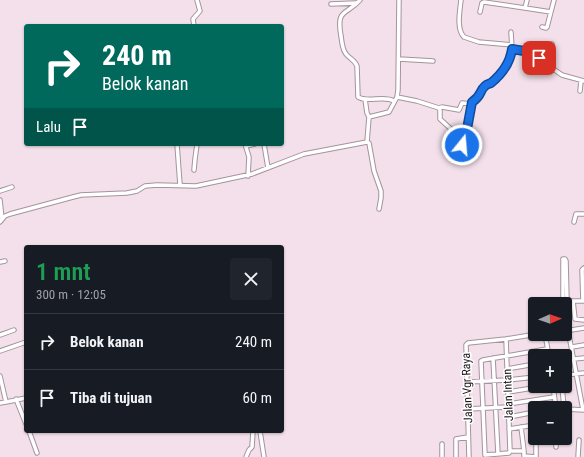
<!DOCTYPE html>
<html lang="id">
<meta charset="utf-8">
<style>
:root{--surface:#171b24;--page:#20242c;--text:#f1f3f6;--muted:#9ea1a6;--line:#363941}
body{margin:0;font-family:"Roboto Condensed",sans-serif;background:var(--page);color:var(--text);height:100vh;display:flex;flex-direction:column;font-size:15px;white-space:nowrap}
*{box-sizing:border-box;margin:0}
p{font-size:13px;color:var(--muted)}
.icon{flex:none;width:22px;height:22px;fill:none;stroke:currentColor;stroke-width:2;stroke-linecap:round;stroke-linejoin:round}
.map{position:relative;flex:1;overflow:hidden}
.details{position:absolute;left:24px;top:245px;width:260px;height:188px;display:flex;flex-direction:column;background:var(--surface);border-radius:4px;box-shadow:0 1px 3px #0004}
.details>*{flex:none}
.guide{position:absolute;left:24px;top:24px;width:260px;height:122px;border-radius:4px;box-shadow:0 1px 3px #0004;background:#00695c;color:#fff;overflow:hidden}
.needle{width:26px;rotate:88deg}
.tools{position:absolute;left:528px;top:297px;display:grid;gap:8px}
.tools a{display:grid;place-items:center;width:44px;height:44px;border-radius:4px;background:var(--surface);box-shadow:0 1px 3px #0004;font-size:20px}
.pin{position:absolute;display:grid;place-items:center;width:34px;height:34px;color:#fff;margin:-17px;border-radius:8px;box-shadow:0 2px 6px #0006}
.me{position:absolute;width:44px;margin:-22px;rotate:17deg;stroke-linejoin:round;filter:drop-shadow(0 0 3px #0008)}
.turn{display:flex;align-items:center;gap:14px;height:84px;padding:0 12px;font-size:18px}
.turn .icon{width:52px;height:52px;stroke-width:2.5}
.turn b{display:block;font-size:28px;line-height:34px}
.then{display:flex;align-items:center;height:38px;padding:0 12px;background:#0003;gap:8px;font-size:15px}
.round{display:grid;place-items:center;flex:none;width:42px;height:42px;border-radius:4px;background:var(--page)}
.overview{display:flex;align-items:center;justify-content:space-between;height:68px;padding:0 12px}
h1{font-size:24px;font-weight:600;line-height:30px;color:#1e9e55}
ul{padding:0;list-style:none}
li{display:flex;align-items:center;gap:12px;height:56px;padding:0 12px;border-top:1px solid var(--line)}
li div{flex:1}
li b{display:block;font-size:15px}
li em{font-style:normal}
.map>svg:first-child{display:block}
.lines{fill:none;stroke-linecap:round;stroke-linejoin:round}
.minor-casing{stroke:#a5939d;stroke-width:5.5}
.minor{stroke:#fff;stroke-width:3.5}
.route-casing{stroke:#114b97;stroke-width:10}
.route{stroke:#1a73e8;stroke-width:7}
.labels{text-anchor:middle;dominant-baseline:central;stroke-width:3;stroke-linejoin:round;paint-order:stroke}
.street-label{font-size:12px;fill:#1d171a;stroke:#fff}
</style>
<div class="map">
<svg width="584" height="457" viewBox="0 0 584 457">
<rect width="100%" height="100%" fill="#f3e0ea"/>
<g class="lines">
<g class="minor-casing">
<path id="minor" d="M360,0C346,16 336,8 341,36C342,42 342,49 346,54C350,59 355,60 357,66L358,97C367,103 384,95 394,101
M461,0C460,10 456,29 464,37L479,42L512,45
M527,0L525,8L551,12
M331,4L356,3
M480,12L482,3L484,2L525,8
M194,26L193,19L200,11L197,0
M542,27L546,28L547,27L554,0
M512,49L529,52L562,75L584,81
M399,59L433,61
M543,62L547,45L552,44
M580,91L581,81
M397,97L417,101L439,108L442,107L459,110L462,103L471,104
M365,99L367,113L369,117
M439,108L440,111V119L452,130V140L462,145L467,129L471,102L476,100L485,86L490,84L507,66L510,59L512,49L511,32
M367,142L369,143L374,171L381,191V198L379,209
M177,144L180,185
M245,144L249,157L248,176
M264,144L268,168
M246,146L255,144
M194,170L195,159L197,144
M0,191L12,187
M0,200L2,219
M0,222L5,216L10,214L73,197L81,195L127,193L137,191L145,186L157,185L196,186L252,174L304,154L367,142L369,117L389,112L397,97L398,90L399,0
M574,222L576,214H584
M0,262L5,261
M567,301L566,261L565,259H563V298L566,301H583L582,270L584,268
M573,301L575,319L584,320
M568,330L583,410
M565,331L584,328
M545,334L549,356
M0,335L14,330
M506,339L510,451
M572,347L584,345
M0,351L26,342
M493,358L498,454
M574,359L584,358
M507,369L535,364
M565,375L584,373
M0,376L6,402L0,403
M466,382L507,380L535,377
M553,386L556,408
M562,386L564,408
M508,392L545,386
M16,399L26,424
M6,402L26,398
M508,404L554,397
M467,409L508,407
M565,409L584,410
M509,417L535,412
M521,427L524,451H510L509,453L485,455L481,361L483,360L547,349
M509,429L535,425
M29,431L37,453
M260,431L264,457
M556,438V447
M524,451V456L536,457V438
M246,457L249,450L252,447L253,431
M442,457V444
M456,457V439L468,437
M469,457L466,345L468,343L506,339L537,334
M578,457L579,440"/>
</g>
<use href="#minor" class="minor"/>
</g>
<g class="lines">
<g class="route-casing">
<path id="route" d="M462,145L467,129L472,102C482,96 479,91 485,86C487,84 489,84 491,83C502,74 510,63 512,49L530,52L539,58"/>
</g>
<use href="#route" class="route"/>
</g>
<g class="labels">
<g class="street-label">
<text transform="translate(467 388) rotate(-92)">Jalan Vgr Raya</text>
<text transform="translate(508 395) rotate(-92)">Jalan Intan</text>
</g>
</g>
</svg>
<div class="tools">
<a><svg class="needle" viewBox="-14 -14 28 28"><path d="M0-13l5 13h-10z" fill="#e53935"/><path d="M0 13l5-13h-10z" fill="#9ea1a6"/></svg></a>
<a>+</a>
<a>−</a>
</div>
<div class="pin" style="left:539px;top:58px;background:#d93025"><svg class="icon" aria-label="arrive" viewBox="0 0 24 24"><path d="M6 21V4h12l-3 4 3 4H6"/></svg></div>
<svg class="me" style="left:462px;top:145px" viewBox="-20 -20 40 40"><circle r="17" fill="#1a73e8" stroke="#fff" stroke-width="3"/><path d="M0-11L8 9 0 5-8 9z" fill="#fff"/></svg>
<div class="guide">
<div class="turn"><svg class="icon" aria-label="right" viewBox="0 0 24 24"><path d="M7 20v-9h11M14 6l5 5-5 5"/></svg><div><b>240 m</b>Belok kanan</div></div>
<div class="then">Lalu<svg class="icon" aria-label="arrive" viewBox="0 0 24 24"><path d="M6 21V4h12l-3 4 3 4H6"/></svg></div>
</div>
<section class="details">
<div class="overview"><div><h1>1 mnt</h1><p>300 m · 12:05</p></div><a class="round"><svg class="icon" aria-label="close" viewBox="0 0 24 24"><path d="M6 6l12 12M18 6L6 18"/></svg></a></div>
<ul>
<li><svg class="icon" aria-label="right" viewBox="0 0 24 24"><path d="M7 20v-9h11M14 6l5 5-5 5"/></svg><div><b>Belok kanan</b></div><em>240 m</em></li>
<li><svg class="icon" aria-label="arrive" viewBox="0 0 24 24"><path d="M6 21V4h12l-3 4 3 4H6"/></svg><div><b>Tiba di tujuan</b></div><em>60 m</em></li>
</ul>
</section>
</div>
